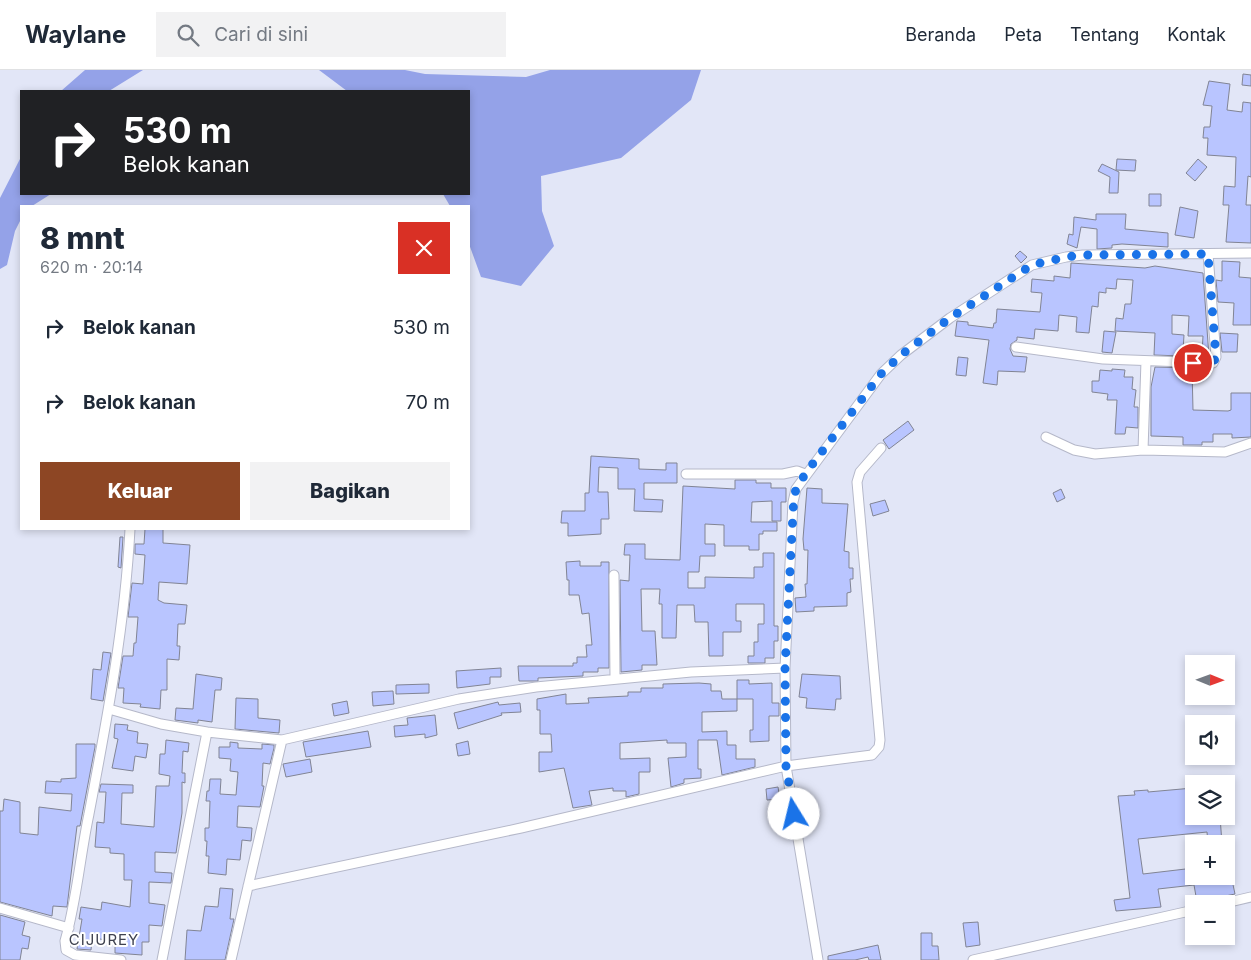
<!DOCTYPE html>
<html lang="id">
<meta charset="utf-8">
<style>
:root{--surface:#fff;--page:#f2f2f3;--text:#1f2937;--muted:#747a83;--line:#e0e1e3;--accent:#8d4624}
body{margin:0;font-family:Inter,sans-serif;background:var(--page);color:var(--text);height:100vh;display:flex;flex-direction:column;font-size:19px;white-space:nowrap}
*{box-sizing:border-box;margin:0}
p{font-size:16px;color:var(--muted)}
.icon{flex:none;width:28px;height:28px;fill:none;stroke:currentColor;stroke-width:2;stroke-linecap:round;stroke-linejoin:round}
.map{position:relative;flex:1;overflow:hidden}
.side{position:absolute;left:20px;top:135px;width:450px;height:325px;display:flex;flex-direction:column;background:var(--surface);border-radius:0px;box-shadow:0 2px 8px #0003}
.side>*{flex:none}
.hud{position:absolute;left:20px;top:20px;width:450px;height:105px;border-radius:0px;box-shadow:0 2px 8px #0003;background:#202124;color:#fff;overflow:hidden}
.needle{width:32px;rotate:91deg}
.buttons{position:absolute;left:1185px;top:585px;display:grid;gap:10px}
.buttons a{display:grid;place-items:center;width:50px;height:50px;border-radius:0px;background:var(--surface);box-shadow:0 2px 8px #0003;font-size:25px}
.pin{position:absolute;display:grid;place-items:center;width:42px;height:42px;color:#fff;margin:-21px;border:2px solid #fff;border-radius:50%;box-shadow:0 1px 5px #0007}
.me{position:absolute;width:55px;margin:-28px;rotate:351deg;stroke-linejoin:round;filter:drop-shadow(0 0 4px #0008)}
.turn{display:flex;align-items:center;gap:18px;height:105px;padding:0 20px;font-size:22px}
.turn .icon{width:65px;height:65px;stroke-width:2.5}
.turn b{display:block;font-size:35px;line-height:42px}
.round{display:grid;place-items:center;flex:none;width:52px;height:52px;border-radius:0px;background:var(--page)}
.overview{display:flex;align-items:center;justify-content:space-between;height:85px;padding:0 20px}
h1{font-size:30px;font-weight:800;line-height:38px}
.primary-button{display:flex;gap:10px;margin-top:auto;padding:10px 20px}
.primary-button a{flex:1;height:58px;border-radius:0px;background:var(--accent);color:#fff;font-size:20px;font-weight:800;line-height:58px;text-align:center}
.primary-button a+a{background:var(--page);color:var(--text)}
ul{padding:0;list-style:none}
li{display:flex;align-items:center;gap:15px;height:75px;padding:0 20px}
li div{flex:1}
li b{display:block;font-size:19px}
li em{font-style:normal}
header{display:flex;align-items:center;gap:30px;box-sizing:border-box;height:70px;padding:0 25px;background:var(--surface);border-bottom:1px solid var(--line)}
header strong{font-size:24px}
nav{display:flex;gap:28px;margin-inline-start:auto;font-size:18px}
.search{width:350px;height:45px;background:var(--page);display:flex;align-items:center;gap:12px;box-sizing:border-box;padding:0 18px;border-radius:0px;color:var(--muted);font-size:19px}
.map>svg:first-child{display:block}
.water{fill:#94a2e8}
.building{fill:#b9c5ff;stroke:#818494;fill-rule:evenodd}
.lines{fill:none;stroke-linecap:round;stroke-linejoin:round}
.minor-casing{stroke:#b5b8c9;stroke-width:11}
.minor{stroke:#fff;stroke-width:9}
.route{stroke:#1a73e8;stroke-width:9;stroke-dasharray:0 16.2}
.labels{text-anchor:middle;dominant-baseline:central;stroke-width:4;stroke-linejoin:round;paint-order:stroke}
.quarter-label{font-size:15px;letter-spacing:1px;fill:#3f4250;stroke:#fff}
</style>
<header>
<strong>Waylane</strong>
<div class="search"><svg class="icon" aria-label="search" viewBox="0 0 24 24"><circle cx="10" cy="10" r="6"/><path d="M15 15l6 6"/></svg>Cari di sini</div>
<nav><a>Beranda</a><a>Peta</a><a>Tentang</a><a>Kontak</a></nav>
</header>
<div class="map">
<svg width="1251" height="890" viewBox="0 0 1251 890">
<rect width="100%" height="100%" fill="#e2e6f7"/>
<path class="water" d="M85,0H143L109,21H61Z
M319,0H405L425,4L526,7L550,0H701L691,30L621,88L541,106L542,141L554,176L521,216L481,207L469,174V136H450L443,124H469V21H347Z
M21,87V124H51L32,136H21V149L15,161L7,195L0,199V128Z"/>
<path class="building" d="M1243,4L1251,5V16L1242,15Z
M1209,11L1230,14L1227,40L1242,42L1243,32L1251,33V107L1248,106L1246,135H1251V173L1226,172L1229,135H1223L1224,116L1235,117L1236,87L1207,85L1208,68H1203L1204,57H1210L1212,36L1203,35Z
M1117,89L1136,90L1135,101L1116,100Z
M1198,89L1207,97L1195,111L1186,103Z
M1102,94L1119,102L1118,123H1109L1110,107L1098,101Z
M1149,124H1161V136H1149Z
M1180,137L1198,141L1194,168L1175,165Z
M1096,144H1126L1125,159L1168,163V177L1122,174L1112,175V178L1097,179V159L1081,157L1077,178L1067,174L1069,164L1073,165L1074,147L1096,150Z
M1020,181L1027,187L1021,193L1015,186Z
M1222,191L1240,192L1239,207L1251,208V255H1233L1234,233L1218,232L1216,210L1222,211Z
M1071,193L1145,198L1155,196L1203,203L1209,287L1154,285L1155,263L1115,261L1116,248L1123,249L1125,234H1131L1133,210L1117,209L1116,219L1106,218V223L1099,222L1098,237L1092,236L1089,263L1076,262L1077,247L1059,245L1058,261L1035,259L1034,269L1017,267V270L1011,274L1010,279L1013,286L1027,287L1025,302L998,301L997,315L983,313L989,270L955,266L957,251L968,252V255L993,258L994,253H996L997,239L1040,242L1042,223L1031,222L1032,209L1054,211V206L1070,208ZM1172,245L1189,246L1188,266H1203L1202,283L1183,281L1184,265L1172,264Z
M1104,261L1116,262L1112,283L1102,282Z
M1220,263L1238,264L1237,282H1222Z
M958,287L968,288L966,306L956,305Z
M1155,297L1192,298L1193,340L1228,341L1231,340V323H1251V367L1232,368V364H1213V372H1202V375H1183V367L1151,366V317Z
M1112,299L1125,300L1124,307H1133L1132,319L1136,320L1134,337H1138V358L1126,357L1125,364H1115L1117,330H1107L1108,324L1092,322V311H1099L1100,300L1112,301Z
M908,351L914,360L889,379L883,370Z
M591,386L639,389V399L666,400V393H677V413H644V429L663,430L662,442L634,441L635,419H618V398L599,397L598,422H608L609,449H601V464L568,466V453H561L562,441H585V423H589Z
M735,410H756V413H771V418H786V432H781V451H772V431L752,432L751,452H777V461H763V464H759V480H749V476H724V455L705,454V474H715V486H700L699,502H688V518H705V507L754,508V497H763V483H774V556H778V571H774V588H765V593H748V586H754V572H758V554H764V534H736V551H741V562H723V586H709L708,552H695L694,535H677L676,568H662V534H659L660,519H641L642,561H655L657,595H642V600L621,602L620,510L629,511L630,485H624L625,474H645V489L680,490L683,416L735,419Z
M807,418L822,419V433L848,434L844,481L849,482V498H853V509H850L851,522L847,523V536L814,537V541L796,542L795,528L806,527L805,514H807L808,480H804L803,469Z
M1061,419L1065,428L1057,432L1053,423Z
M885,430L889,441L873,446L870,434Z
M145,459H163V473L190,475L187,514L159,512L158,530L164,533L187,535L185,554H178L177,576H180L179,590L167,589V620H161L160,639L140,637L141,634L123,633L124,618H118L123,586H133L134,573H136L138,547H128L132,513L143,514L145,485L135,484V474H144Z
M120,467H123L121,498L118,497Z
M580,491V496H601V492H609V598H598V602H583V606L538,608V611H519L518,596H573V593H577V587H587L586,575H592L589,543L582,544L579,525H569V510H567L566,492Z
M103,582L111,583L103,631L91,629L93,599L101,600Z
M501,598V607H490V614L457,618L456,601Z
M196,604L222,608L221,620H215L212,652L198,650V653L175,650L176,638L193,639Z
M802,604L840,606L841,629H836L835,640L806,638L807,628L799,627Z
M737,610H749V614L772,613V633H779V646H769V671L750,672V660H753V629H737Z
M699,613L711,614V621H721L722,629H737V641L702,642V662L727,661V675H736V689H755V697L722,705L717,670H698V699H701V708L684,709V713L671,717L668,688L686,687V673H667V670L620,673V689L650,688V702H639V724L626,727V721H613V718L589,721L592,735L573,738L564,698L539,702V682H552L551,664H540V640H537V629L566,624V634L589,633L588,628L628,626V622H641V618H663V614Z
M429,614V623L396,624V615Z
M393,621L394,634L373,636L372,622Z
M236,628L258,629V648L280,650L279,663L235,659Z
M347,631L349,643L334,646L332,634Z
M498,632L499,635L520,633L521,642L501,643L502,645L458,659L454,643Z
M435,645L437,665L425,668V664L395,667L394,656L408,655L407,648Z
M115,654L128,655L127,660L138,662L137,673L148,674L146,688L135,686L133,701L112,698L118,669L114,668Z
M368,661L371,677L306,687L303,672Z
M166,670L189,673L188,682L183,681L182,703H185V713L182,712V743L176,783L155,782V802L172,803L171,813L149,812V833L165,835L162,856L149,855V872H142V885L115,883V872L95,868L92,870L91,880L77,879L82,849H79L81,837L101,840L102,832L130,837L132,810H124V784L110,783V778L95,777L97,752L104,753L106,722H99L101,714L133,715V723H122L121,754L154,757L156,716H169L170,706L159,704L160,684H165Z
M468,671L470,684L458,686L456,674Z
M230,672L238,673V678L262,679V674L274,675V678L270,694L263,693L262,716H264L260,737L238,736L237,757L252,758L251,771L242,770L240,790L227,789L226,805L208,803L209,786H206L207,771H205V758H209L210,731H206L207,721H209L210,709H221L220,724L236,725L238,702L230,701L231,689L219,688V677H230Z
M76,674H95V677L80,756H77L67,837L53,836L52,846L0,832V741H3L4,729L20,732V763L38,765L39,737L71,741L72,724L45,723L46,711L61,712V709L76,708Z
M310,689L312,702L286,707L283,694Z
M778,717L780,729L767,730L766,719Z
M1193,718L1194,747L1220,746L1222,774H1208L1207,762L1138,769L1143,804L1194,798V806H1223V812L1232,810L1235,824L1197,832L1194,815L1158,819L1161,837L1116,841L1114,830L1130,828L1118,726L1135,725L1134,721L1148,720V722Z
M220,818L233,819L230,849H234L225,890H185L187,860L201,861L205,836L218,837Z
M0,845L25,852L22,865L30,867L28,879L22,878L20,890H0Z
M978,852L980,875L966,877L963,853Z
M921,863H932V876H938L939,890H921Z
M878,875L881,890H869L868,887L855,890H828V886Z"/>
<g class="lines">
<g class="minor-casing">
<path id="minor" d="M1016,277L1103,289L1213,293L1216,287L1208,184
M1046,367L1074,380L1095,384L1143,380L1225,382L1251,373
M1143,380L1146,291
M686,404H783L797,401L805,404
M614,505L615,608
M109,639L161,654L207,662L162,890
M207,662L282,670L459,629L536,617L691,602L785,598
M248,816L521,758L786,696L872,685L879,677L880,670L857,412L860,402L881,378
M1221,834L1251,827
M0,838L69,858
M121,890L75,885L66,880L65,871C77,829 80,786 89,744C107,649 125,555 130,459
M231,890L282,670
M818,890L786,696L785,598L793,432L796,419L881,304L901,285L950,248L1032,195L1066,187L1083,185L1251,183
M973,890L1194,840"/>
</g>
<use href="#minor" class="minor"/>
</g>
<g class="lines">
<path class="route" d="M794,744L786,696L785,598L794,424L805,404L881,304L901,285L950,248L1032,195L1066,187L1083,185L1208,184L1216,287L1213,293H1193"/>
</g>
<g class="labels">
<g class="quarter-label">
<text x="104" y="869">CIJUREY</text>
</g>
</g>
</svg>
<div class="buttons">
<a><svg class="needle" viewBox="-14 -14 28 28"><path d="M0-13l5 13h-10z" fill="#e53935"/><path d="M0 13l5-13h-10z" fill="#747a83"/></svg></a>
<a><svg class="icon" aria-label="sound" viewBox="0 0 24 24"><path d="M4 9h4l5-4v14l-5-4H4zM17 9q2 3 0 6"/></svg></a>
<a><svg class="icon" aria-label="layers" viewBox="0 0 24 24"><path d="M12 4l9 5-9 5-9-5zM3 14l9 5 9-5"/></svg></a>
<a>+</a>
<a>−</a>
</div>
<div class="pin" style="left:1193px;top:293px;background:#d93025"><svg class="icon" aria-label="arrive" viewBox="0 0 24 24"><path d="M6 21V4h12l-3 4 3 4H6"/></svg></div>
<svg class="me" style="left:794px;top:744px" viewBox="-20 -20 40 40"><circle r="19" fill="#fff"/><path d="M0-13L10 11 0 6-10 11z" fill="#1a73e8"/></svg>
<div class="hud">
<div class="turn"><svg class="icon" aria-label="right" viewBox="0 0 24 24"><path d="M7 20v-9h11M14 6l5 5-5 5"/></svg><div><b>530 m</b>Belok kanan</div></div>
</div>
<section class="side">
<div class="overview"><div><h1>8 mnt</h1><p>620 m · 20:14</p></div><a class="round" style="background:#d93025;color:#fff"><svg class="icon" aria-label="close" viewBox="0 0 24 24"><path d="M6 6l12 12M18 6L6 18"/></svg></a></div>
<ul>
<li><svg class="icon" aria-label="right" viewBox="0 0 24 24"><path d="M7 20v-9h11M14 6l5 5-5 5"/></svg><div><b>Belok kanan</b></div><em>530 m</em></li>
<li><svg class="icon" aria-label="right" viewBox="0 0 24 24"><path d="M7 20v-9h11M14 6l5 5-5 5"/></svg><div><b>Belok kanan</b></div><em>70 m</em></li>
</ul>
<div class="primary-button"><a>Keluar</a><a>Bagikan</a></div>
</section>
</div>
